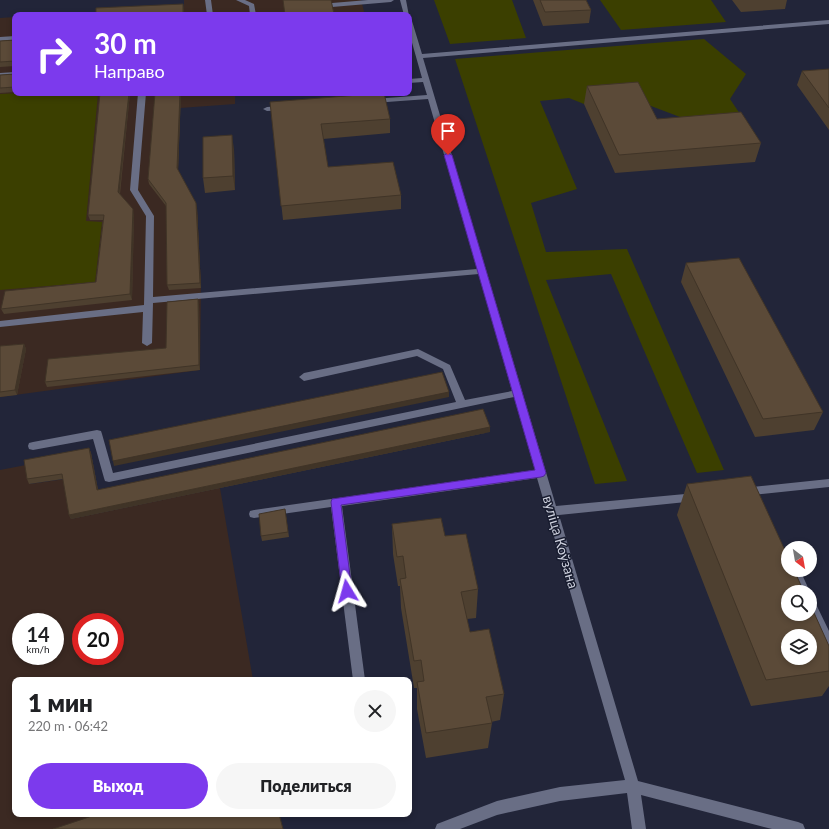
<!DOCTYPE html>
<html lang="ru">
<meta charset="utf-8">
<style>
:root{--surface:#fff;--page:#f6f6f6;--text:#202124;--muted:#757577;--accent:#7c3aed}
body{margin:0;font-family:Lato,sans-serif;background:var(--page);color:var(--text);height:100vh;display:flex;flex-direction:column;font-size:15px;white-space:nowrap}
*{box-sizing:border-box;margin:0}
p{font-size:13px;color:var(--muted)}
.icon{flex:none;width:22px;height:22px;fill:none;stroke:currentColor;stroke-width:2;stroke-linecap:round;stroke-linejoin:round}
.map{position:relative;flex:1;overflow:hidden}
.side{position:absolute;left:12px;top:677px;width:400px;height:140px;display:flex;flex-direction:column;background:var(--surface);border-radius:8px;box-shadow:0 2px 6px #0003}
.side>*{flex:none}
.banner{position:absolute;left:12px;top:12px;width:400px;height:84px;border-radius:8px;box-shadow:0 2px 6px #0003;background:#7c3aed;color:#fff;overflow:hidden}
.needle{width:26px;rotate:149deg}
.controls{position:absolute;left:781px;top:541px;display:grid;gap:8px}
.controls a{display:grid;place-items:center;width:36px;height:36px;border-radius:50%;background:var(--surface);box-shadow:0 2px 6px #0003;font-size:20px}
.speed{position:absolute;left:12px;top:613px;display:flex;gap:8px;font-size:20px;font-weight:700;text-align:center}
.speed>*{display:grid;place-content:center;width:52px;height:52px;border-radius:50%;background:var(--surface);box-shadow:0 2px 6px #0003;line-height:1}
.speed small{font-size:10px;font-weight:400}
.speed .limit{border:6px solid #d22;background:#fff;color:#111}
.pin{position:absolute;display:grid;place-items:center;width:34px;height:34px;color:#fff;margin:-41px -17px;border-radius:50% 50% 50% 0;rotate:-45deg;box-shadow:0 0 4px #0007}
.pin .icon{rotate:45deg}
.me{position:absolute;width:44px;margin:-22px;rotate:352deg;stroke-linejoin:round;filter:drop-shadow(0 0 3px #0008)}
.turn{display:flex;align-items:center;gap:14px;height:84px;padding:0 16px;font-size:18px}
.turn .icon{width:52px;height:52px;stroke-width:2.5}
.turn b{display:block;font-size:28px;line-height:34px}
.round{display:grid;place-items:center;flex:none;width:42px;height:42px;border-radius:21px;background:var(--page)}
.overview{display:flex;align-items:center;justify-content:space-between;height:68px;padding:0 16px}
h1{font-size:24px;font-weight:800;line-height:30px}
.primary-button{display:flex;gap:8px;margin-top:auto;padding:8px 16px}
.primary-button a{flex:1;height:46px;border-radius:24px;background:var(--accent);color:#fff;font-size:16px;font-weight:800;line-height:46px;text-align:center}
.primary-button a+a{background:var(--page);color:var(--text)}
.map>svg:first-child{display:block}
.industrial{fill:#3b2922;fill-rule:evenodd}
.green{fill:#3b3f00}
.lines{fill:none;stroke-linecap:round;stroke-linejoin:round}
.minor{fill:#696e85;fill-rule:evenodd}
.wall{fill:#4e4030}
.shaded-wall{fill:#403427}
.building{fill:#5b4a38;stroke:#403427;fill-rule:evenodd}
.route{fill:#7c3aed;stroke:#51269a}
.labels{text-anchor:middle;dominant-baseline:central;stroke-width:3;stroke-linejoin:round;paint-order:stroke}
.street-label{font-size:14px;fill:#cfd2df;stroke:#181c2f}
</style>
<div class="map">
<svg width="829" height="829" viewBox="0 0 829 829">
<rect width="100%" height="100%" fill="#222539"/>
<path class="industrial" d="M184,0H361L365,15H60L184,9Z
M15,17V93H235V104L180,108L178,173L197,208L201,284L200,370L0,397V18Z
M26,465L30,484L65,479L71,519L220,488L253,680H15V814H136L92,829H0V470ZM21,622H55V656H21ZM81,622H115V656H81Z"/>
<path class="green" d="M434,0H512L526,38L450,44Z
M600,0H711L726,22L621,30Z
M704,39L746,74L730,99L748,126L696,123L635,100L584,104L569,98L540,101L577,189L531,203L546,252L627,249L724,470L697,473L611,274L546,280L627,481L595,484L455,59Z
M20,93L98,94L86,221L102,222L95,282L0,290V94Z"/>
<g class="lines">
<path class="minor" d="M205,0H211L213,15H207Z
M236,0H245L254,4L256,15H250L249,6Z
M368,0H394L391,2L332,7L329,5L332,3Z
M400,0H406L409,16V15H404Z
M409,19L412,21L422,54L829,20V24L423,58L556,506L696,493L700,494L701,497L700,500L696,501L559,515L638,781L798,822L803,824L805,829H772L641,795L646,829H632L627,793L560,801L497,815L460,829H435L437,824L497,801L560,787L625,780L537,478L342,506L365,680H353L331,507L254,518L250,517L249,514L250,511L254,510L535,470L514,397L109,482L105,481L104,478L93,439L33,450L29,449L28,446L29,443L33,442L97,430L101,431L102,434L113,473L456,402L443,369L417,356L304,381L299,377L304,373L418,349L450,365L465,400L512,391L479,274L153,303L152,343L147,346L142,343L143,312L0,327V321L144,305L146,216L130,190L138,93H146L138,190L154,216L153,297L477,269L428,99L373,103L369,101L373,99L427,95L423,82L409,83V79L422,78L409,32Z
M15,36V40L0,41V37Z
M15,72V76L0,77V73Z
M284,106L288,108L287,110L267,111L263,109L267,107Z
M829,479V487L743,496L739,495L738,492L739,489L743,488Z
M788,570H800L810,592H798Z
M810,599L814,600L829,631V648L825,647L809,614Z"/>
</g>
<path class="wall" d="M533,0H586L591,10L589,23L543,26Z
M732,0H787L785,9L741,12Z
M15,40V66L0,67V41Z
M829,69V130L797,85L802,71Z
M15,74V92L0,93V75Z
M587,86L657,119L761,143L755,162L615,173L584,104Z
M130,93L120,194L134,215L132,300L4,314L1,309L96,282L103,220H90L88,215Z
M155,93H181L178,170L197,208L201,288L169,290L167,285L166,206L149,184L148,179Z
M270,102L390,119V133L323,139L328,167L401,195V209L283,220Z
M234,149L235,190L205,193L203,178Z
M686,263L823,412L814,430L755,437L681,282Z
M199,304L200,370L47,387L45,382L166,348Z
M24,344L26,349L17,395L0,397V346Z
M490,432L71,519L69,515L63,479L29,484L27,479L89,448L91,453L98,490Z
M687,484L829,646V686L822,696L751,706L677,515Z
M285,509L289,537L262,541L261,536Z
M392,524L445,536L478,589L476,618L467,619L470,632L504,694L500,720L491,722L492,723L488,748L426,758L417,709V688H414L401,608L400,586H398L393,554Z"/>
<path class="shaded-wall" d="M183,4L184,9V15H183Z
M129,93H130L119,197L118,192Z
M180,93H181L178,173L177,168Z
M232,135L234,149L235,190L233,176Z
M196,203L197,208L201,288L200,283Z
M133,209L134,215L132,300L130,294Z
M198,299L199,304L200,370L199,365Z
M24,344L26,349L17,395L15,390Z
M449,392V397L114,466L113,461Z
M490,427V432L71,519L69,515Z
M89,448L91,453L99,495L97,490Z"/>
<path class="building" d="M283,0H331L334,14L322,15H285Z
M540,0H586L591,10L545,12Z
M183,4V15H96V8Z
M15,40V61L0,62V41Z
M829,69V108L802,71Z
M15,74V87L0,88V75Z
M638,82L657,119L741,112L761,143L619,155L587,86Z
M100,93H129L118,192L133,209L130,294L1,309L5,291L96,282L104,215H88Z
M155,93H180L177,168L196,203L200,283L167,285L166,203L148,179Z
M384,93L390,119L321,124L328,167L393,162L401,195L281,206L270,102Z
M232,135L233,176L203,178V137Z
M739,258L823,412L763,419L686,263Z
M198,299L199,365L45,382L48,359L166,348L167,302Z
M24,344L15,390L0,392V346Z
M442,372L449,392L113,461L109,440Z
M483,409L490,427L69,515L62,474L27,479L24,460L89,448L97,490Z
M751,476L788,557V570H794L804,592H788V614H810V604L829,646V671L766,680L687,484ZM788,636H810V658H788Z
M285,509L288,532L261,536L259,514Z
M441,518L445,536L466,534L478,589L461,592L470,632L489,629L504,694L486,697L492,723L426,733L417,682L424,681L421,660L414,661L400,579L406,578L403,556L397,557L392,524Z
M98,814H279L283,829H53Z"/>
<path class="route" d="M448,153L452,155L546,473L544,476L541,477L341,505L352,591L351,594L347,596L343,594L342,591L331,502L332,499L535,470L444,155Z"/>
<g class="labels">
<g class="street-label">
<text transform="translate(561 542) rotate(74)">вуліца Коўзана</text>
</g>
</g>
</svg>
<div class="controls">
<a><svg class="needle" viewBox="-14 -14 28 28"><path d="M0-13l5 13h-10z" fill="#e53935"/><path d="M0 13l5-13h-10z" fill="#757577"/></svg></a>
<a><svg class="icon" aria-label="search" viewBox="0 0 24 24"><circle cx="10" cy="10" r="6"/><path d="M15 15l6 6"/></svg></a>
<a><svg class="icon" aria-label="layers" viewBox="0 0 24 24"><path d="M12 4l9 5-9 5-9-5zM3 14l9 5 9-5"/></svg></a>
</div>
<div class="speed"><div>14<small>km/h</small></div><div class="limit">20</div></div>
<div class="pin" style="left:448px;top:155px;background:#d93025"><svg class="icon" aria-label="arrive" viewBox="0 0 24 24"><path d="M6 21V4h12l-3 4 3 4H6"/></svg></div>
<svg class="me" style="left:347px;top:591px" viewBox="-20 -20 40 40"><path d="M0-17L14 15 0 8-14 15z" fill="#7c3aed" stroke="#fff" stroke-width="4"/></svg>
<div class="banner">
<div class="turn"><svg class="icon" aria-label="right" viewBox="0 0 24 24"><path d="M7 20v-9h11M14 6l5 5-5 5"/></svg><div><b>30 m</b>Направо</div></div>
</div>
<section class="side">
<div class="overview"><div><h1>1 мин</h1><p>220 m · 06:42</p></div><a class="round"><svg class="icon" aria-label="close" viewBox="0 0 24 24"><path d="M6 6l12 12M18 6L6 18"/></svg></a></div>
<div class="primary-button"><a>Выход</a><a>Поделиться</a></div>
</section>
</div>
